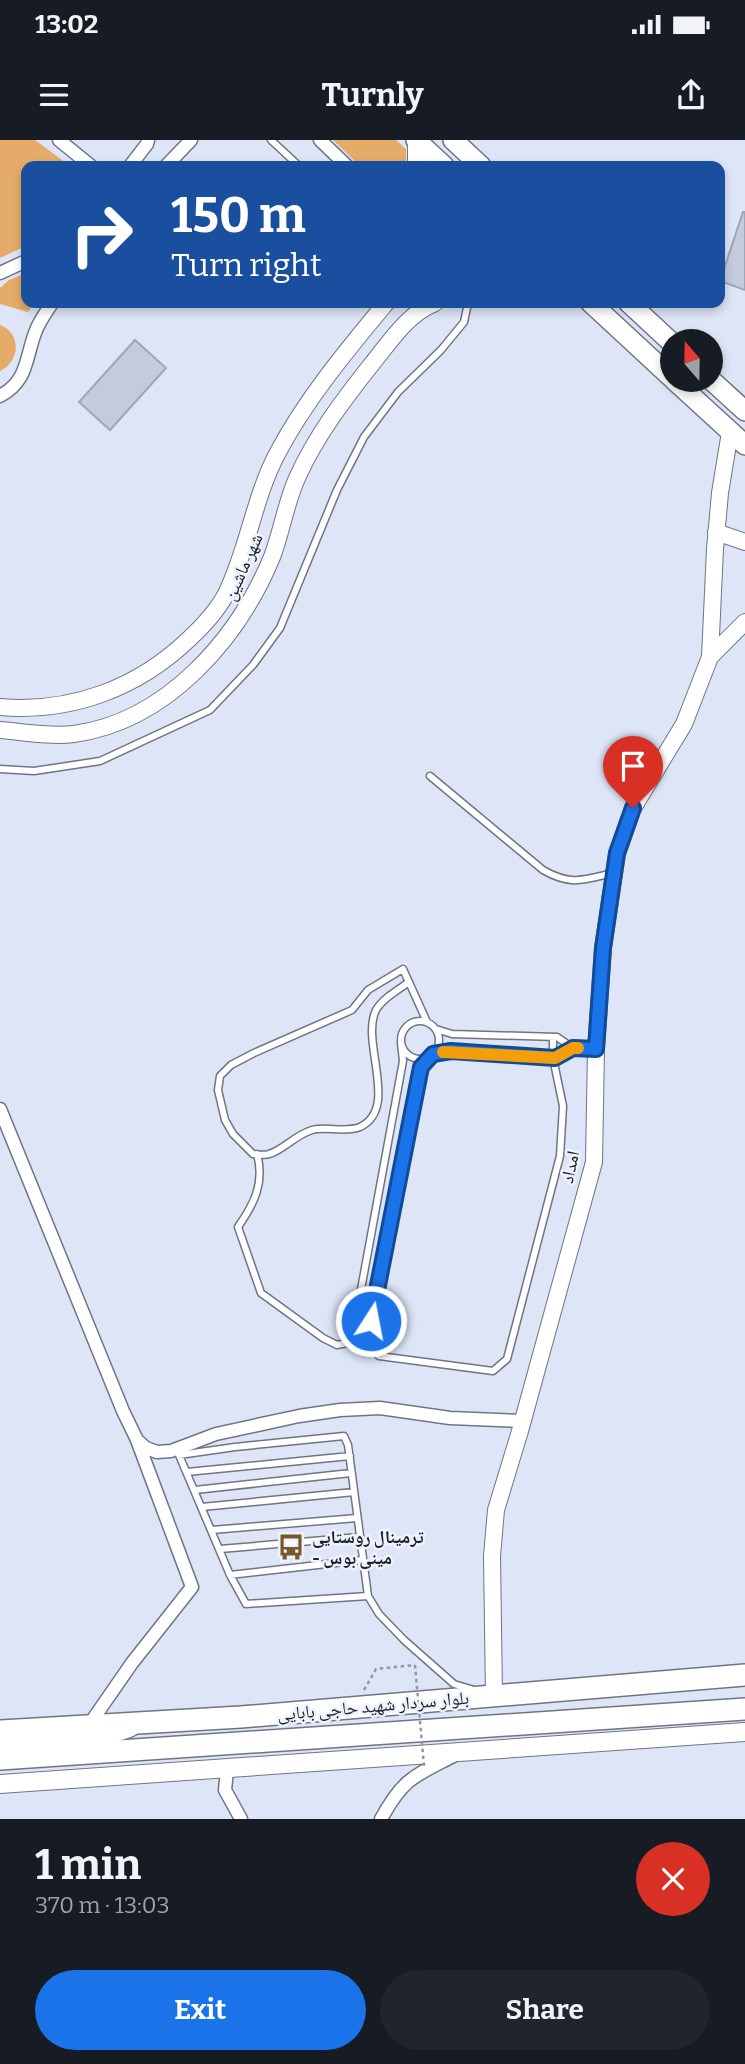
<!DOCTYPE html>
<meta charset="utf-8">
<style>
:root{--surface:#171b24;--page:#20242c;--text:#f1f3f6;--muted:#9ea1a6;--accent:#1a73e8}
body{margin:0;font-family:Bitter,"Noto Naskh Arabic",serif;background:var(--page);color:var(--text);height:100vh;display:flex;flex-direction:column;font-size:26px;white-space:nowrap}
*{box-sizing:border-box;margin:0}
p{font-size:23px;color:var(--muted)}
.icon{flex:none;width:38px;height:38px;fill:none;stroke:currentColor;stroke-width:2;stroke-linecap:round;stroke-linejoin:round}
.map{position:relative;height:1679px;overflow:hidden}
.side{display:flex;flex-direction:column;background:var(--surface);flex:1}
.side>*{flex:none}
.guide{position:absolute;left:21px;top:21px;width:704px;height:147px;border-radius:14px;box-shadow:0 4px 10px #0003;background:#1a4fa0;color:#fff;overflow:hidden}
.needle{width:46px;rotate:340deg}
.buttons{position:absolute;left:660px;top:189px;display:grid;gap:14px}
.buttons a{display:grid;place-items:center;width:63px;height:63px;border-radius:50%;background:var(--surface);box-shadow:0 4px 10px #0003;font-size:35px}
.pin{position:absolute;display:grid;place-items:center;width:60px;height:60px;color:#fff;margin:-72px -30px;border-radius:50% 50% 50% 0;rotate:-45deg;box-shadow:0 0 7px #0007}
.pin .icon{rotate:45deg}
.me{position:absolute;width:77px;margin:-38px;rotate:11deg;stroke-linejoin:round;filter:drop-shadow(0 0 5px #0008)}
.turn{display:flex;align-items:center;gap:24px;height:147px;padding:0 35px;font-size:32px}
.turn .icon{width:91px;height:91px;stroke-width:2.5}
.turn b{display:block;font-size:49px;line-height:60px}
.round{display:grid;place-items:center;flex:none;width:74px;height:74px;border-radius:37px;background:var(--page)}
.summary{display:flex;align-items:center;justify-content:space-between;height:119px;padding:0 35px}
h1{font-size:42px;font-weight:700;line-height:52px}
.cta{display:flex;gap:14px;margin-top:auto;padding:14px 35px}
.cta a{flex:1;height:80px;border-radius:42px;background:var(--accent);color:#fff;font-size:28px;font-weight:700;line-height:80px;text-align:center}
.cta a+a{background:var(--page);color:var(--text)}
.status{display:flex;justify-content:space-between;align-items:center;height:49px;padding:0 35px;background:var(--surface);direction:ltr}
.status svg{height:19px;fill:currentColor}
header{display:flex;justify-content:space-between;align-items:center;height:91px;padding:0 35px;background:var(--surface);font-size:32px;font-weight:700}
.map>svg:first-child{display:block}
.green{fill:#e4ac68}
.building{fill:#c4cbdb;stroke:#9fa6b5;stroke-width:2}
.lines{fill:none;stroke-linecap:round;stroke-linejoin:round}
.service-casing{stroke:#6e7584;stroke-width:9}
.minor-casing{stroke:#6e7584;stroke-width:15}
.tertiary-casing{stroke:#6e7584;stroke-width:18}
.secondary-casing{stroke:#6e7584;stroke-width:20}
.primary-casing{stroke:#6e7584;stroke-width:22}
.trunk-casing{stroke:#6e7584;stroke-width:24}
.path{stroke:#9197a3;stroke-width:2.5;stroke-dasharray:3.5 3.5;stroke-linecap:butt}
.service{stroke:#fff;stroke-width:6}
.minor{stroke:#fff;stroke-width:12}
.tertiary{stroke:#fff;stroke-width:16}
.secondary{stroke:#fff;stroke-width:18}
.primary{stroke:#fff;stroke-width:19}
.trunk{stroke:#fff;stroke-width:21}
.path-bridge{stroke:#9197a3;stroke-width:2.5;stroke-dasharray:3.5 3.5;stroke-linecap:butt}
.route-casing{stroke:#114b97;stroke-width:18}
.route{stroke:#1a73e8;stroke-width:12}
.slow{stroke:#f59e0b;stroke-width:12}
.labels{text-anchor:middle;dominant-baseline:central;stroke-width:5;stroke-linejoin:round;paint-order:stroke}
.street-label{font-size:18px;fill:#1d2025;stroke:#edf2fc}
.poi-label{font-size:18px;font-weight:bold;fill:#1d2025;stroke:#edf2fc;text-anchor:start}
</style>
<div class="status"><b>13:02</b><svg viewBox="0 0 49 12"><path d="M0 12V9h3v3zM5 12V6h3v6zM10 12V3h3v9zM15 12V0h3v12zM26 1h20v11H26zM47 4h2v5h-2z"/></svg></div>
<header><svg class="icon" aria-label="menu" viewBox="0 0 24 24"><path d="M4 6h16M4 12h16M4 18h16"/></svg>Turnly<svg class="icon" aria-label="share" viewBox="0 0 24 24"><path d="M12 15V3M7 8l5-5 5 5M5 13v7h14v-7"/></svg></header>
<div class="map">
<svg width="745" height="1679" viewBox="0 0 745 1679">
<rect width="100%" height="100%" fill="#dde5f6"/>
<path class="green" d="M0,0H35L70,26H26V106L0,118Z
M333,0H396L406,9V26H360Z
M26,133V163H34L28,172L0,164V148L9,140Z
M0,185C22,193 20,222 0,231Z"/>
<path class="building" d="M743,72H745V150L720,141Z
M135,200L166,228L110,290L79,262Z"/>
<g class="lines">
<g class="service-casing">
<path id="service" d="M271,0L299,26
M0,629L34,631L100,621L210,570L253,525L280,488L337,350L364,297L398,252L441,210L464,182L468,163
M430,636L543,730C571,746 583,740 613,733
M409,842C398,850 383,858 376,870C360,902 400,968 360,987C345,993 327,986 312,990C295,995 282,1011 269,1014C265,1016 258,1014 253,1014L233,994L225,980L218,950L220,936L231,925L254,913L352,870L368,850L403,829L427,882
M401 900a19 19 0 1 1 38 0a19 19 0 1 1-38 0Z
M573,908L596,909
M433,913L451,911L555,918L573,908L557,897L452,894L436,889
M430,915L421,927L368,1206L379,1216L493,1231L507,1219L560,1016L563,966L553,918V897
M257,1014C265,1043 254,1064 238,1087L261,1153L323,1198L337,1205L347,1203L353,1193L403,921L401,903
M353,1193L361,1201L369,1195
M187,1332L350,1316
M195,1350L351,1333
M202,1367L354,1352
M212,1390L357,1378
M220,1409L359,1397
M230,1435L362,1420
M368,1456L246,1464L230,1435L179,1315L235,1307L344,1296L348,1305L368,1456L379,1474L404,1500L454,1544L474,1550"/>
</g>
<g class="minor-casing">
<path id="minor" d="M59,0L91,26
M320,0L347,26
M130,26L147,4L148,0
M166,26L191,0
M0,133L26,121
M0,256C30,240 25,215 37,188C41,179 47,171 52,163
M0,969L123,1271L137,1300L146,1308L157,1312L171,1311L216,1294L299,1276L340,1270L380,1268L450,1278L523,1281
M89,1585L132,1523L192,1447L137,1300
M227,1630L225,1650L241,1679
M381,1679C404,1637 415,1636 455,1615"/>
</g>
<g class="tertiary-casing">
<path id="tertiary" d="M416,26V0
M716,392L745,402
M710,517L745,482
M0,567C72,573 138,548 189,499C203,486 217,471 226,454C248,409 254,358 277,314C306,259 347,210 386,163
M0,590C24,592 50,597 74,594C167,581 238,499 272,417C282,391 286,361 298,336C316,296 344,259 371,225C390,202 407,174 435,163
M494,1556L492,1416L496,1370L520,1291L594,1022L596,909L603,808L617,714L633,668L684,584L710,517L715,409L720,353L730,292"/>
</g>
<g class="secondary-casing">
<path id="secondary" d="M0,1644L745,1592"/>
</g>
<g class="primary-casing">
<path id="primary" d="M416,0L444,26
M453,0L481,26
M591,163L672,238
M629,163L672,203
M710,239L745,271
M674,240L745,305
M0,1604L102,1597L130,1587"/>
</g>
<g class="trunk-casing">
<path id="trunk" d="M0,1591L241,1577L745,1535
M0,1619L745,1569"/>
</g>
<path class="path" d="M364,1550L376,1529L415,1525"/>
<use href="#service" class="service"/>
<use href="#minor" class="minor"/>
<use href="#tertiary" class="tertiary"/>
<use href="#secondary" class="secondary"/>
<use href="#primary" class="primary"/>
<use href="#trunk" class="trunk"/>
<path class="path-bridge" d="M415,1525L424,1626"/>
</g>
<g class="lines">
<g class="route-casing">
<path id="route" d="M371,1181L421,927L433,914L451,911L555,918L573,908L596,909L603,808L617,713L633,668"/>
</g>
<use href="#route" class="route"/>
<path class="slow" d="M443,912L555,918L573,908H578"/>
</g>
<defs>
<g id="bus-bare" transform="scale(2.1)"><path d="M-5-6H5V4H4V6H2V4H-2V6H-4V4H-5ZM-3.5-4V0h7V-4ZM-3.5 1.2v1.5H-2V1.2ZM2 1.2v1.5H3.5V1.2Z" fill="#78572e" stroke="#edf2fc" stroke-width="2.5" paint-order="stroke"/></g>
</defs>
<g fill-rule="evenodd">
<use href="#bus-bare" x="291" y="1407"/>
</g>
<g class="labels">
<g class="street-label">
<text transform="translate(243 427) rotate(-66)">شهر ماشین</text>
<text transform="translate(570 1027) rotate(-78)">امداد</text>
<text transform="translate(373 1566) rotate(-5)">بلوار سردار شهید حاجی بابایی</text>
</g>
<g class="poi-label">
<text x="312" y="1397">ترمینال روستایی<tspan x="312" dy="21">- مینی بوس</tspan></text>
</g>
</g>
</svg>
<div class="buttons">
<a><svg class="needle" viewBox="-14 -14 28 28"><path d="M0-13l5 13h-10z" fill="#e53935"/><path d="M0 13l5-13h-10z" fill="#9ea1a6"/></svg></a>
</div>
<div class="pin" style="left:633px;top:668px;background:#d93025"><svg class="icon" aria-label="arrive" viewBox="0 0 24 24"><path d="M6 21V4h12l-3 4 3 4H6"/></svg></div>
<svg class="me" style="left:371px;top:1181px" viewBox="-20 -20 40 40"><circle r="17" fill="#1a73e8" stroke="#fff" stroke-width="3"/><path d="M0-11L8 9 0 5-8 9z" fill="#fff"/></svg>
<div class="guide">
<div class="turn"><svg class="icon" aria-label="right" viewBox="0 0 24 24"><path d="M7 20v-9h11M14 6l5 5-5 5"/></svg><div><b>150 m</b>Turn right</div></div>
</div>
</div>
<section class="side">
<div class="summary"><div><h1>1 min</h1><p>370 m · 13:03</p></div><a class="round" style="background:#d93025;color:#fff"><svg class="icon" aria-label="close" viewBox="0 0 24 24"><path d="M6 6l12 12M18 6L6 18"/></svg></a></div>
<div class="cta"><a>Exit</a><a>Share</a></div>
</section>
